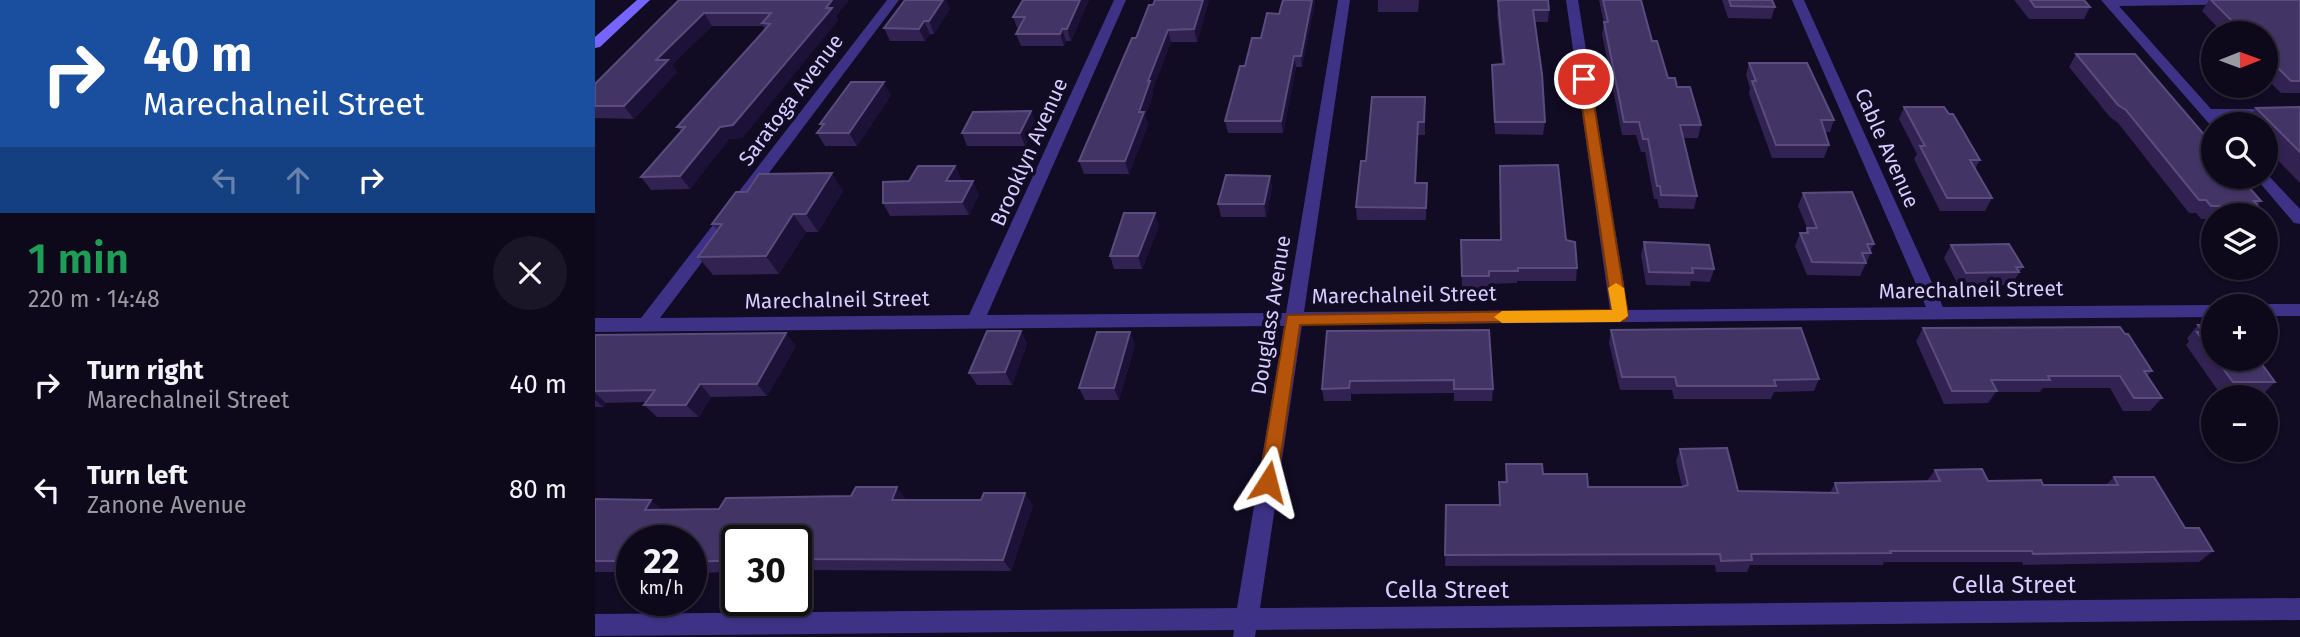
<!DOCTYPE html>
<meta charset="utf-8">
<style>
:root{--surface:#0d081a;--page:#1b1627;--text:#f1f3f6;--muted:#9a9aa2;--line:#2d2939}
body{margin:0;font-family:"Fira Sans",sans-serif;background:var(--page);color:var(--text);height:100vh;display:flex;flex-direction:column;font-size:26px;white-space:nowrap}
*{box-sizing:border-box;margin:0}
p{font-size:23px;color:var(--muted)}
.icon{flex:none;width:38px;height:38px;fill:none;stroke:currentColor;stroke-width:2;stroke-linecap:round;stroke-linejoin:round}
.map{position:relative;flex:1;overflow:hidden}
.panel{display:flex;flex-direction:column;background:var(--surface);width:595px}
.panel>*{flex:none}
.top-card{background:#1a4fa0;color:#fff;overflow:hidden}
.needle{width:46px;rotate:89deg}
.controls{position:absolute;left:1606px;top:21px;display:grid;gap:14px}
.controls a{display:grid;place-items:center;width:77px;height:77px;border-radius:50%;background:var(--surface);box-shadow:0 2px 5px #0004,0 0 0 2px var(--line);font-size:35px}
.speed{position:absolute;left:21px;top:525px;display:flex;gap:14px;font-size:35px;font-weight:700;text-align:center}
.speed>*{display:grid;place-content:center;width:91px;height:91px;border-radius:50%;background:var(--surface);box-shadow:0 2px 5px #0004,0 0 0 2px var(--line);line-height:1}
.speed small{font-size:18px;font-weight:400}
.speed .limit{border:4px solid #111;border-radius:10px;background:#fff;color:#111}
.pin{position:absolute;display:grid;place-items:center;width:60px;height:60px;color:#fff;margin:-30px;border:4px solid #fff;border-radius:50%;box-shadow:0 2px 7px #0007}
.me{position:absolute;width:77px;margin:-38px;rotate:9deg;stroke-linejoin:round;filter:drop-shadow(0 0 5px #0008)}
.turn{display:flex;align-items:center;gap:24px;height:147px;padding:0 28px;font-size:32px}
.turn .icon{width:91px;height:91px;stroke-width:2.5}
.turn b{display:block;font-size:49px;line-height:60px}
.lanes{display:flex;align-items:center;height:66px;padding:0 28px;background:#0003;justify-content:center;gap:35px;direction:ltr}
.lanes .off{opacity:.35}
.round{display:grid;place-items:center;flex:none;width:74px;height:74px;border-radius:37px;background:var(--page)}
.headline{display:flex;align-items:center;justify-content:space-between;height:119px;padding:0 28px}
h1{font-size:42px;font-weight:600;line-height:52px;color:#1e9e55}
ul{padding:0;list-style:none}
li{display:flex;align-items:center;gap:21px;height:105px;padding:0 28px}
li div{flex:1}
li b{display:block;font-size:26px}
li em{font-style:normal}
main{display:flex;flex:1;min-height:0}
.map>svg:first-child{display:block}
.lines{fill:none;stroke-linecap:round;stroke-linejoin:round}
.minor{fill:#3d3286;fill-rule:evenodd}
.secondary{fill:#7664ff;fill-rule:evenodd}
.wall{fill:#312252}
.shaded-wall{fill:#1c1137}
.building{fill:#423465;stroke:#5a4c7d;stroke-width:2}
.route{fill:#b45309;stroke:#753606;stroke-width:2}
.slow{fill:#f59e0b}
.labels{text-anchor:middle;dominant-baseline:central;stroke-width:7;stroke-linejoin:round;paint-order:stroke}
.street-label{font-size:21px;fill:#d7cdff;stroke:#110b23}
.near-street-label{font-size:24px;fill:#d7cdff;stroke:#110b23}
</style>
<main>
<section class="panel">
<div class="top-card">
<div class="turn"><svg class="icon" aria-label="right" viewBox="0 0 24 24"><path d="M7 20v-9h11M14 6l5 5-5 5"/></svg><div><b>40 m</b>Marechalneil Street</div></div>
<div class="lanes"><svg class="icon off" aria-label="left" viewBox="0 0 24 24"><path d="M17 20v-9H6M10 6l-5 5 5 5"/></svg><svg class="icon off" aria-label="ahead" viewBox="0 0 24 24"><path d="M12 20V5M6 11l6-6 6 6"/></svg><svg class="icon" aria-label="right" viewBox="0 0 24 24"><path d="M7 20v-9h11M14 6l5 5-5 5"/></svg></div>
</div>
<div class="headline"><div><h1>1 min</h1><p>220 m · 14:48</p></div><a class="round"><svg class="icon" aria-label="close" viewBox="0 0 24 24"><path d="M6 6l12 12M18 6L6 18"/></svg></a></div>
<ul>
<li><svg class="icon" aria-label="right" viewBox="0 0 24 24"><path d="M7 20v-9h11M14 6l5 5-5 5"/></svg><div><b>Turn right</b><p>Marechalneil Street</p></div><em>40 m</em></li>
<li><svg class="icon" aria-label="left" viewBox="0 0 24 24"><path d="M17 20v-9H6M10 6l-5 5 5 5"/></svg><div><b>Turn left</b><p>Zanone Avenue</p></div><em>80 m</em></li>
</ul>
</section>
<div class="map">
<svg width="1705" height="637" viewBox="0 0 1705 637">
<rect width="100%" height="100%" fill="#110b23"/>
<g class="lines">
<path class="minor" d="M292,0H304L65,318L374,315L519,0H531L392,315L691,313L743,0H755L709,312L1015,310L971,0H983L1033,310L1331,307L1197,0H1209L1348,307L1619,305L1624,306H1619V317L707,325L665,608L1705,598V620L661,630L660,637H638L639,630L0,636V614L642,608L689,326L0,332V318H46Z
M1506,0H1674L1668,4L1524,6L1616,109H1705V117H1624L1629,124H1619L1617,127Z
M1671,173L1705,209V224L1699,223L1660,177H1671Z
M1671,304H1705V316H1671V306H1664Z"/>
<path class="secondary" d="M42,0H55L5,47L0,48V37Z"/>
</g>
<path class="wall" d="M84,0H254L241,16L243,20L147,138L134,139L95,189L56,190L46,177L86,131L82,127L170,29L168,26H117L77,65L82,72L39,119L0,118V84Z
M428,0H494L476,41H471L469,46H426L421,34L423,30L418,17Z
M614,0L602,42H576L557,91L558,94L550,116L553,125L534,174H489L484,161L541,38Z
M783,0H824L823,12H783Z
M904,0H953L954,10L953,22H939L950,122L948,135L900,134L897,77V65L907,64L902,14Z
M1004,0H1046L1057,41L1073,78L1082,87L1106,125L1103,138H1088L1102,196L1099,209L1064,208L1062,199H1059L1050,152H1046L1041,135H1027L1007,34L1009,24Z
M1127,0H1177L1180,7L1176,19L1133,18Z
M1419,0H1489L1495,7L1489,19H1434Z
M1614,0H1705V93H1686L1671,78V33H1628L1607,11Z
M720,2L707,67H701L688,133H633L630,121L650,66L684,14Z
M355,9L339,34H335L330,41H295L289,28Z
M1481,54L1666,201L1662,205L1663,206L1656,215H1619V219H1606L1601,213H1594L1523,123L1515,117L1474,67Z
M1154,63L1239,120L1235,132H1230L1234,145L1229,158H1177L1154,94L1155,88L1151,75Z
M296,95L262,146H230L222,133L227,127L225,124Z
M830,97V135H823L821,183H832L831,220H762L761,207L771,161Z
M1309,107L1385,160L1380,169L1397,198L1390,211H1345L1319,159L1322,154L1304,119Z
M1705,107V183L1671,148V124H1649L1661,108Z
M436,111L441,124L430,146H372L367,133Z
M360,166L366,179L365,181L384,194L374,215L295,216L288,203L314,181Z
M905,166L971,240L982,268L981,281H922V283L894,284V289H867L866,240H905Z
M675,176L677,188L671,217H626L623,204Z
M248,191L223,232H211L184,274L118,275L103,257L122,230L117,224Z
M1208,193L1279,244L1275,251L1276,253L1265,276L1212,275L1200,246L1205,233H1210L1212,228L1203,206Z
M564,226L547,269H519L515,256Z
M1049,242L1119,269L1115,282L1096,281L1095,286L1051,285L1046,255Z
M1356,245L1428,267L1416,285H1363L1349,258Z
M1603,325H1619V359H1663L1680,382L1667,395H1626L1591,345L1594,341L1592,338Z
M1328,328L1557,371L1552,376L1567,398L1555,411H1528L1515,388H1448L1445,392H1401L1393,403L1349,404L1321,341Z
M1016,330L1224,379L1219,391L1179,392L1176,399H1079L1077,390H1025L1014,343Z
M426,331L432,344L417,385H382L374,373Z
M732,331L898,389L897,401H859V393L756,394V401H729L727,389Z
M535,332L540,345L524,400H490L484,388Z
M191,333L201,346L172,396L116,397L104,417H62L49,405L51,402L11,403L8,407H0V335Z
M1085,449L1143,491L1235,493L1240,483L1332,481L1340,470L1393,481L1448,485H1511L1519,477L1590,528L1618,551L1604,562L1428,565L1427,562H1289L1288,565H1155L1152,572H1121L1120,565L850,566L851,505H904V482H910L911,464L993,487H1087L1081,461Z
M0,499L67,510L124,509L311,499V500L438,505L416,571L201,570V541H142V572L96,573V541H37V572H0Z"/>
<path class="shaded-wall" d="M237,0H254L241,16L243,20L147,138L134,139L95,189L85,176L125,127Z
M348,0H351L355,9L339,34L334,21Z
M485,0H494L476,41L472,29Z
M608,0H614L602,42L599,29Z
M717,0H720V2L707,67L706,56Z
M109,13L117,26L77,65L82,72L39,119L29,106L61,60Z
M329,21L335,34L330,41L324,29Z
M467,29L471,41L469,46L465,34Z
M573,30L576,42L557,91L558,94L550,116L553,125L534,174L530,161L553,81Z
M699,56L701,67L688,133L686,121Z
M289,82L296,95L262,146L254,133Z
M436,111L441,124L430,146L425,133Z
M823,122V135L820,196V183Z
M360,166L366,179L358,194L351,181Z
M237,173L248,191L223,232L211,214Z
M675,176L677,188L671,217L669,204Z
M378,181L384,194L374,215L367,202Z
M560,213L564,226L547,269L543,256Z
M198,214L211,232L184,274L171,256Z
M426,331L432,344L417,385L410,372Z
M535,332L540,345L524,400L519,388Z
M191,333L201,346L172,396L162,384Z
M105,384L116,397L104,417L91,405Z
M0,393L11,403L8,407L0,400Z
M302,487L311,499L306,512L297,500Z
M430,493L438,505L416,571L408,560Z
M56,500L70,512L50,510Z"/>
<path class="building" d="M84,0H237L231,8H237L138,125L125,127L85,176L46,177L90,127H82L175,24L167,23L176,13H109L61,60H73L29,106H0V84Z
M310,0H348L334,21H329L324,29L289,28Z
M428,0H485L472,29H467L465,34H421L430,17H418Z
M560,0H608L599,29L573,30L553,81H555L544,112H549L530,161H484L537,38H541L554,5H558Z
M688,0H717L706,56H699L686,121H630L645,66H650L657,38H666L672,13L684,14Z
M905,0H953L954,10H938L947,74L950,122H900L897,65L909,64L903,1H905Z
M1008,0H1046L1057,41H1062L1073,78H1080L1082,87H1095L1106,125H1085L1102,196L1066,195L1065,186H1062L1053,139H1048L1044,122H1029L1009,22H1013Z
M1134,0H1177L1180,7L1136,6Z
M1435,0H1489L1495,7H1440Z
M1616,0H1705V81H1696L1671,56V33H1649Z
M1481,54H1540L1619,146V177H1645L1666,201H1659L1663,206H1616L1611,200H1604L1531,110L1523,105Z
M1154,63H1212L1239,120H1226L1234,145H1181L1157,81H1161Z
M256,82H289L254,133H222L229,124H225Z
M777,97H830L829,122H823L820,183H832L831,208L761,207L766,161H771Z
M1309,107H1349L1354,114H1358L1385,160H1375L1397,198H1352L1325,146H1330Z
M1705,107V152L1661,108Z
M436,111L425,133H367L378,112Z
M963,165L971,240L980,242L982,268H923V271H894V276H867L866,240H906L905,166Z
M323,166H360L351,181H378L367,202L288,203V182L314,181Z
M237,173L211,214H198L171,256L103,257L127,224H117L141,192H152L164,174Z
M631,175L675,176L669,204H623Z
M1257,192L1279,244H1272L1276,253H1267L1271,263L1217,262L1205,233H1213L1212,228H1222L1208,193Z
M529,213H560L543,256H515Z
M1049,242L1114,245L1119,269L1097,268L1098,273L1054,272Z
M1414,244L1428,267H1421L1424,272L1371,273L1356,245Z
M1603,325H1619V356L1602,332H1608Z
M1525,327L1530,334H1533L1557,371H1549L1567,398H1539L1525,376H1453L1455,380H1396L1402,391H1357L1328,328Z
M1206,328L1224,379L1179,380L1181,386H1082L1080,377H1027L1016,330Z
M894,330L898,389H859V380L755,381L754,388L727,389L732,331Z
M392,331H426L410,372L374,373Z
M502,332H535L519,388H484Z
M191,333L162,384H105L91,405H49L60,390L0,391V335Z
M1621,359H1663L1680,382H1638Z
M1132,448L1143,491L1243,493L1240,483L1345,481L1340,470L1387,469L1393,481L1446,480L1448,485H1523L1519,477H1559L1590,528H1604L1618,551L1438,554L1437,551H1295L1296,553L1156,554L1157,560L1126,561L1125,554L850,555L851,505H905L904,482H912L911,464H947L948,474H992L993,487H1087L1093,485L1085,449Z
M261,487H302L297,500H386L389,493H430L408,560L201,559V541H142V560L96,562V541H37V561H0V499L56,500L50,510L124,509L131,498L256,496Z"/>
<path class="route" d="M989,75L995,79L1033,316L1031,320L705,325L682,482L679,488L673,490L666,488L664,482L692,315L1017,310L983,79Z"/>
<path class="slow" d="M1021,283L1029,288L1033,316L1025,322L907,323L899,317L907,311L1017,310L1013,288Z"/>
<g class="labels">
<g class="street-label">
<text transform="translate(196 100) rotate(-53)">Saratoga Avenue</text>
<text transform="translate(1292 148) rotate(66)">Cable Avenue</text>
<text transform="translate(434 152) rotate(-66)">Brooklyn Avenue</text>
<text transform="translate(1376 290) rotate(-1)">Marechalneil Street</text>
<text transform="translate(809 295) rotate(-1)">Marechalneil Street</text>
<text transform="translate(242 300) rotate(-1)">Marechalneil Street</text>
<text transform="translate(676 315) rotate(-81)">Douglass Avenue</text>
</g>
<g class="near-street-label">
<text x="1419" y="585">Cella Street</text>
<text x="852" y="590">Cella Street</text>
</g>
</g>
</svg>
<div class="controls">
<a><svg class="needle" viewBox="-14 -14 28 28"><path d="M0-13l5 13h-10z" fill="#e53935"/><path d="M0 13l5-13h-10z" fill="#9a9aa2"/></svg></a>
<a><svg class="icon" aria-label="search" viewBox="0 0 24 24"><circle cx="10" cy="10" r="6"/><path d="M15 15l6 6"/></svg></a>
<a><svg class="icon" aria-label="layers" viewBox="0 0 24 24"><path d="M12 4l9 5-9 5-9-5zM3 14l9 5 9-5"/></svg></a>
<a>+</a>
<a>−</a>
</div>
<div class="speed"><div>22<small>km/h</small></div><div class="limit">30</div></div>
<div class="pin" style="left:989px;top:79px;background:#d93025"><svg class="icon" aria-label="arrive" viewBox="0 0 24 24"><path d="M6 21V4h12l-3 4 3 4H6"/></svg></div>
<svg class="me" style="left:673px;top:482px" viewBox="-20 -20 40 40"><path d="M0-17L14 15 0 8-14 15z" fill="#b45309" stroke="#fff" stroke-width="4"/></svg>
</div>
</main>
